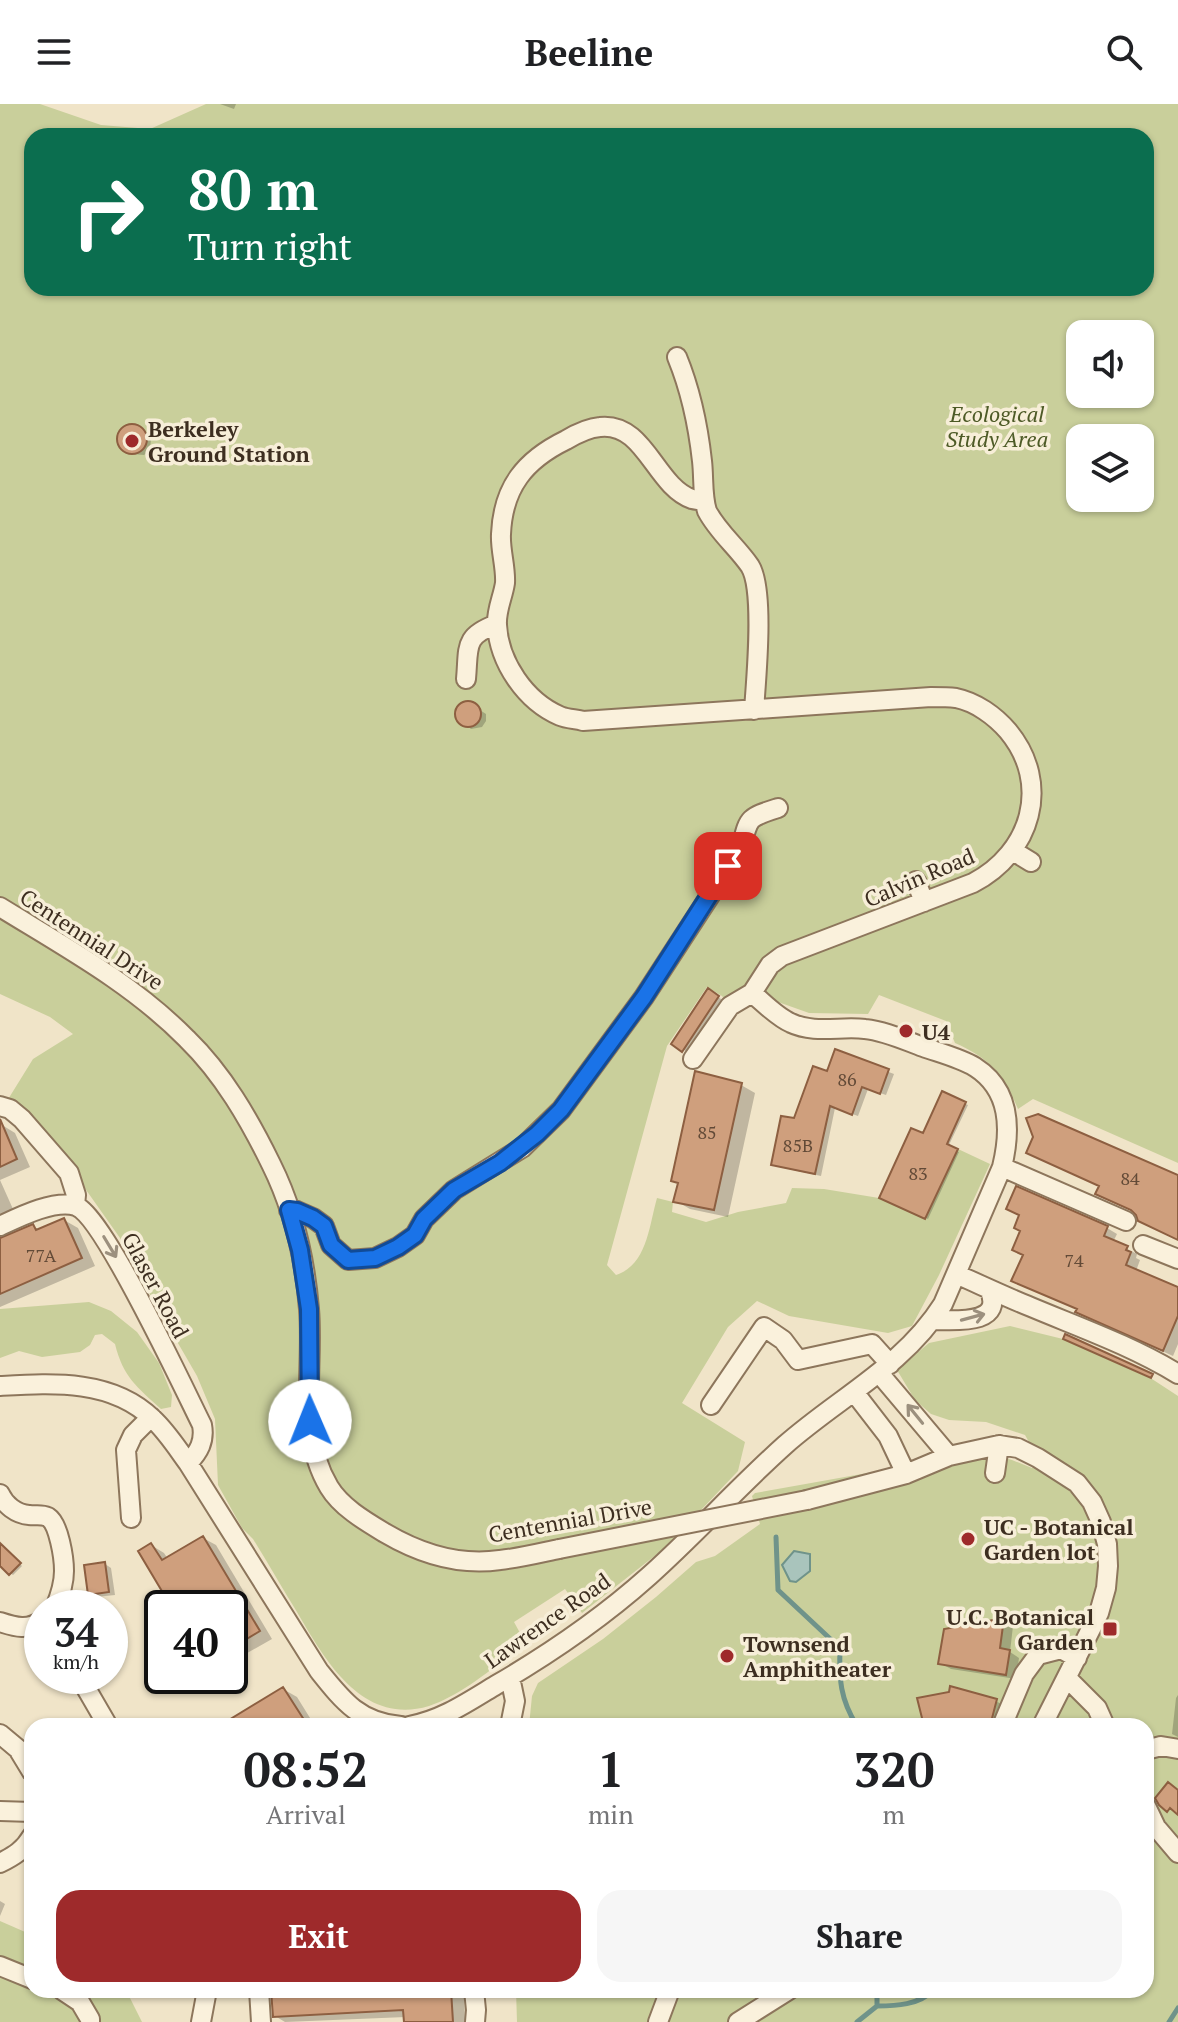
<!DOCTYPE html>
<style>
:root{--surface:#fff;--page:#f6f6f6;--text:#202124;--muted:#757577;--accent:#9e2a2b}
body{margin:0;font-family:"PT Serif",serif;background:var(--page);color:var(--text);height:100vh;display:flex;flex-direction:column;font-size:30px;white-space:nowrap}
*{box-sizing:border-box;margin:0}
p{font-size:26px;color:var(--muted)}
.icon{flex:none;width:44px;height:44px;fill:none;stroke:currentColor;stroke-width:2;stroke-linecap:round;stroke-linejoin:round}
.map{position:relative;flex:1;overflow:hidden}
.drawer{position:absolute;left:24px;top:1614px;width:1130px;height:280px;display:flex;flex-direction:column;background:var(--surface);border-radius:24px;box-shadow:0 2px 6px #0004}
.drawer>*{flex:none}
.hud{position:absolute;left:24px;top:24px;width:1130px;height:168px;border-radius:24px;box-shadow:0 2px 6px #0004;background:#0b6e4f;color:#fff;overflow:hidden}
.tools{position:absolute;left:1066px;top:216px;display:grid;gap:16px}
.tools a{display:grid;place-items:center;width:88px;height:88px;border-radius:16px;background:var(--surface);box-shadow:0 2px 6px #0004;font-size:40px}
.speed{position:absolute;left:24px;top:1486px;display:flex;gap:16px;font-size:40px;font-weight:700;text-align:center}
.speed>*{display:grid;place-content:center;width:104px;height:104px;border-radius:50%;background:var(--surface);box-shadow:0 2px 6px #0004;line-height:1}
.speed small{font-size:20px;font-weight:400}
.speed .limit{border:4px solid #111;border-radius:12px;background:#fff;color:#111}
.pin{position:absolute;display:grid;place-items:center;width:68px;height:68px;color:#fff;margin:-34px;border-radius:16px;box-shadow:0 4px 12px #0006}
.me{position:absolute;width:88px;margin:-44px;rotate:359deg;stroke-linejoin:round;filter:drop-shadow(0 0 6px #0008)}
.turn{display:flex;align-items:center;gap:28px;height:168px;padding:0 32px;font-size:36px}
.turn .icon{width:104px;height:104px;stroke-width:2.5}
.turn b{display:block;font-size:56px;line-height:68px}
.eta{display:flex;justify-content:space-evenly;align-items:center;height:136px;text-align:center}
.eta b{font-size:48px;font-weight:800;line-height:56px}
.button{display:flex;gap:16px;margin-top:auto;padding:16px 32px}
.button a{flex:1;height:92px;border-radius:24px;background:var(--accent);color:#fff;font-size:32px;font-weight:800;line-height:92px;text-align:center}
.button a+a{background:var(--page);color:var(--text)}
header{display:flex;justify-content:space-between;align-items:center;height:104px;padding:0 32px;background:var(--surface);font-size:36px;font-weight:800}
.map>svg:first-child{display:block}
.green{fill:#c9cf9b;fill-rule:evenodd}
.water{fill:#a9c4bc;stroke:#6f938a;stroke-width:2}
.shadow{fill:#0003}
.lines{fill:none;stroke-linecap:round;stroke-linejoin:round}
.stream{stroke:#6f938a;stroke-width:5}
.building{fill:#cf9f7d;stroke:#8d5f41;stroke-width:2}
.minor-casing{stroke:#8d765c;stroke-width:22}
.minor{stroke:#faf1dc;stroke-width:18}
.minor-bridge-casing{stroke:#8d765c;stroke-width:22;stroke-linecap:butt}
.minor-bridge{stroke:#faf1dc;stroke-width:18}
.oneway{stroke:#9c907e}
.route-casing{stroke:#114b97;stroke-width:20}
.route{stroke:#1a73e8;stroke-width:14}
.poi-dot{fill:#9e2a2b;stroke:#f7eed8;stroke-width:3}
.labels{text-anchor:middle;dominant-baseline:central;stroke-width:7;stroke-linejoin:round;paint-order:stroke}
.number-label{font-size:18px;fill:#624a37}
.park-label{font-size:22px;font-style:italic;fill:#4d5a26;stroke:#f7eed8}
.poi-label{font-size:22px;font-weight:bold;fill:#3d2e20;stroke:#f7eed8;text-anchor:start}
.street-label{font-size:22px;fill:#3d2e20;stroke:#f7eed8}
</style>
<header><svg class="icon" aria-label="menu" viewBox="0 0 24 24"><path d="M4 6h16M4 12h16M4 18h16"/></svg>Beeline<svg class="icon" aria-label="search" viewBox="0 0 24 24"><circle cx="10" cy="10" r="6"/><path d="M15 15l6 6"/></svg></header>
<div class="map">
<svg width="1178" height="1918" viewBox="0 0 1178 1918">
<rect width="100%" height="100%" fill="#f0e4c8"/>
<path class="green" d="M0,0H40L101,21L150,25L206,0H1178V1059L1033,995L1018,1005C1004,971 989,954 955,939L946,917L879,891L868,910L809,909L753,889L730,902L722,892L707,883L667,942L607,1161L616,1171C647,1161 649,1122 657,1094L673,1098L672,1108L706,1118L738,1108L786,1099L792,1084L824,1085L879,1094L925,1115L958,1045L990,1060L939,1171L912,1222L888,1229L789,1212L757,1197L728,1223L682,1299L745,1338L738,1367L666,1443L582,1509L565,1485L514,1518L526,1540C497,1560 463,1591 429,1602C362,1622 325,1556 297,1508C282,1484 268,1459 253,1435L242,1424L218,1381L215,1315L197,1272L149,1189L120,1134L84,1083L69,1056L32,1012L7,997L33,955L73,930L50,913L0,890ZM32,32H1146V184H32ZM1080,230H1140V290H1080ZM1080,334H1140V394H1080Z
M89,1198L111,1207L137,1228L159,1259L172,1291L171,1303L161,1305C137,1283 123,1273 115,1240L102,1230L95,1231L90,1241L80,1248L42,1253L19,1247L0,1254V1205Z
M1010,1222L1063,1235L1152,1275L1178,1292V1918H517L516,1886H1146V1622H529L532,1592L538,1579L603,1535L656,1493L696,1458L715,1452L760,1420L752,1392L755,1389L985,1348L1012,1356L1032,1364L1038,1354L1025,1331L986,1318L949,1316L931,1310L915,1296L897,1266L929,1239Z
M0,1817L32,1831V1886H126L142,1918H0Z"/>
<path class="water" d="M794,1447L810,1450V1467L796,1478L790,1477L782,1461Z"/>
<path class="shadow" d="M220,0H236L234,5Z
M128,323L137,324L151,334L150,346L144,351L132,350L124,346L120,339V331Z
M469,599L486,610V617L482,623L471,625L457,613V606L462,600Z
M709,887L724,897L690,950L674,939Z
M836,948L894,970L886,991L868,985L858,1012L835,1004L821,1072L779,1063L773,1060L795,1017L828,969Z
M741,981L755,989L728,1113L690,1105L676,1097Z
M943,990L968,1001L948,1043L959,1048L928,1115L881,1093L924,1032Z
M2,1021L15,1029L30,1063L0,1076L17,1114L0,1122V1022Z
M64,1116L78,1124L95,1162L0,1203V1135L33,1123L40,1126Z
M1107,1124L1117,1130L1113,1138L1137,1150L1136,1154L1140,1156L1136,1167L1178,1185V1240L1173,1252L1088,1213L1079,1206L1024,1182Z
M203,1434L216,1441L272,1535L235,1556L247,1577L225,1590L212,1583L206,1572H230V1504H174L151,1441L164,1449L168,1455Z
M0,1443L3,1444L22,1462L13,1471L0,1461Z
M105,1460L111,1464L115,1491L96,1493L90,1490Z
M1004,1516L1013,1522L1010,1548L1019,1554L1016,1575L951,1565L940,1559Z
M283,1585L297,1593L315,1622H223Z
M1178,1591V1633L1172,1630L1176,1594Z
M996,1597L1006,1603L1001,1622H926Z
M0,1797L5,1800L0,1812Z
M273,1886H464L465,1918H406V1913L285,1918L275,1912Z"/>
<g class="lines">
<path class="stream" d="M776,1433L778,1486L840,1544C839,1575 840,1595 857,1622
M877,1902V1886
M857,1918L877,1902C895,1902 920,1901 933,1886
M1169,1918L1178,1904"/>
</g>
<path class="building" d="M117 335a15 15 0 1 1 30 0a15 15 0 1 1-30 0Z
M455 610a13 13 0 1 1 26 0a13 13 0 1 1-26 0Z
M708,884L719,892L682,948L671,940Z
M835,945L889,965L880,990L862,983L852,1011L830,1002L815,1070L771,1061L781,1012L794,1014L813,962L827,967Z
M695,967L742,979L714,1106L673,1098L678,1079L671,1077Z
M942,987L966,998L947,1040L958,1045L925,1115L879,1094L911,1024L923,1029Z
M1038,1010L1178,1071V1136L1138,1117L1136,1111L1131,1106L1095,1090L1099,1082L1026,1049L1033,1033L1026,1014Z
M0,1015L17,1055L0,1063Z
M1016,1082L1108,1122L1104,1132L1128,1142L1126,1146L1131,1148L1126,1161L1178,1183V1212L1163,1247L1075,1208L1077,1205L1011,1177L1023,1151L1012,1146L1020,1127L1014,1124L1019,1111L1006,1105Z
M64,1114L82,1154L0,1190V1134L33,1120L36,1126Z
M1065,1230L1153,1270L1151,1274L1063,1235Z
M203,1432L260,1527L230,1545V1504H172L138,1447L151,1439L162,1456Z
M0,1439L21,1459L9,1471L0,1462Z
M105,1458L109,1488L88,1491L84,1461Z
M1004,1514L1000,1544L1010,1546L1006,1571L938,1560L944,1525Z
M950,1582L997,1595L990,1622H924L917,1594L949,1588Z
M283,1583L308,1622H219Z
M1168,1678L1178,1686V1711L1170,1704L1167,1708L1159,1701L1155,1694Z
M271,1886H451L453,1918H404L403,1906L273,1913Z"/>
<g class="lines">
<g class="minor-casing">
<path id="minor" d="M677,253C691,287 698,321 702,357C704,374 702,391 707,407C718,428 737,443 750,462C765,486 756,576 754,606
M466,575C469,543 463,532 497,520
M1013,747L1031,758
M916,777L924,798
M0,803C65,843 133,880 187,935C223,970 249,1015 271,1060C293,1104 305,1156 309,1205C314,1264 297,1330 329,1383C341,1403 365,1417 385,1429C419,1449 459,1462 500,1456C520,1454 540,1449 559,1445
M693,955L730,902L752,889
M0,1002L10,1005L22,1015L69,1069L76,1091L75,1101
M1002,1063L1126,1117
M289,1106L297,1107L313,1114L324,1122L331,1141L348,1156L375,1154L398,1143L415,1131L424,1115L454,1086L522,1044L561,1006L644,893L741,744C749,713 747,714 778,704
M0,1122C19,1113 55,1095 76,1102C104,1113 184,1285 202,1321C205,1337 199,1348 188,1359
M1143,1141L1178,1155
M956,1170C981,1181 1006,1193 1031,1203C1081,1224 1132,1242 1178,1270
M933,1216C953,1216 1006,1222 989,1185
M879,1269L949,1352
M0,1282C53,1279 112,1275 153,1315C167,1328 177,1344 188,1359L319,1567C343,1597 360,1619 401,1622
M854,1288L888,1332L906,1370
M711,1301L764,1223L783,1236L798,1256L872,1240L890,1260
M995,1369L999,1341
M0,1390C5,1401 16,1410 29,1411C36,1412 41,1410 48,1413C59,1420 64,1454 64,1467C64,1480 60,1492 55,1504
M807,1396L906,1370L949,1352L999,1341L1018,1344L1038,1354L1077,1379L1092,1398L1101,1418L1107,1440L1108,1462L1106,1484L1099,1509L1042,1622
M131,1414L126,1346L133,1331L151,1313
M0,1518C15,1523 29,1527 42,1516
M79,1572L108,1622
M510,1573L515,1597L510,1622
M1067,1574L1097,1604L1105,1622
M409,1622C442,1616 468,1598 496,1581C551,1549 602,1514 649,1472C696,1430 738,1383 785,1341C838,1294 904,1262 943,1200L1002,1063C1011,1026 1011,986 975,963C960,954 940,949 923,943C904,936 885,927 865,925C841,922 814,930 791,919C777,913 764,899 752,889L770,861L782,852L973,779C1031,749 1052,680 1008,627C995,612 976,598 956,594C948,593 939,593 931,593L583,617C576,615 567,615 560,612C525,597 499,558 497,521C496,506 503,493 505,479C506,463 500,446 501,430C503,383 525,356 566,336C576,330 588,324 600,323C645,318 655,382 692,395C696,396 700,396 704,397
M1002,1622L1024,1570L1038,1551L1061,1545L1077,1554
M0,1630L18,1645L32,1668
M1146,1646L1161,1642L1178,1645
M1146,1702L1156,1723L1178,1749
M0,1707L32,1708
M0,1759C14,1752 24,1746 32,1732
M0,1862L32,1875
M62,1886L80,1898L90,1915V1918
M259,1886L261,1918
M474,1886L476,1906L475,1918
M201,1918L207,1886
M658,1918L670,1886
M738,1918L789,1886"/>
</g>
<use href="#minor" class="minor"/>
<g class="minor-bridge-casing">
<path id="minor-bridge" d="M559,1445L807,1396"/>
</g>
<use href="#minor-bridge" class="minor-bridge"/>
</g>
<defs><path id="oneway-shaft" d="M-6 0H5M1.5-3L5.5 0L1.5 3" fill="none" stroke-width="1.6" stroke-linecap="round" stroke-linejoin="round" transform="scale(2)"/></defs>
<g class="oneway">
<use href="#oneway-shaft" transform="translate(110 1143) rotate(59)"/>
<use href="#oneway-shaft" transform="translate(973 1213) rotate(-15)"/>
<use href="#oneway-shaft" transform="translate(915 1310) rotate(-129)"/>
</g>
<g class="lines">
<g class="route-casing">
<path id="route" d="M310,1317L309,1205L300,1146L289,1106L297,1107L313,1114L324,1122L331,1141L348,1156L375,1154L398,1143L415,1131L424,1115L454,1086L500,1059L537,1030L561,1006L644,893L728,762"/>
</g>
<use href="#route" class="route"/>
</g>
<g class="poi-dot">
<circle cx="132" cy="337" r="8"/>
<circle cx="906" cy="927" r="8"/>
<circle cx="968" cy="1435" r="8"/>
<rect x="1102" y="1517" width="16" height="16" rx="4"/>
<circle cx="727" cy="1552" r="8"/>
</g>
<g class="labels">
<g class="number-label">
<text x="847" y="975">86</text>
<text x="707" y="1028">85</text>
<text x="798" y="1041">85B</text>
<text x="918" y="1069">83</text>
<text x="1130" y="1074">84</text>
<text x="41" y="1151">77A</text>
<text x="1074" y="1156">74</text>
</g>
<g class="park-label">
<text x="997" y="309">Ecological<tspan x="997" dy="25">Study Area</tspan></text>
</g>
<g class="poi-label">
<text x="148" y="324">Berkeley<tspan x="148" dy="25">Ground Station</tspan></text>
<text x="922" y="927">U4</text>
<text x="984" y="1422">UC - Botanical<tspan x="984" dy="25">Garden lot</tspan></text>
<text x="1094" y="1512" text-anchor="end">U.C. Botanical<tspan x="1094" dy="25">Garden</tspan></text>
<text x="743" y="1539">Townsend<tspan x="743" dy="25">Amphitheater</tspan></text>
</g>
<g class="street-label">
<text transform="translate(919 773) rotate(-23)">Calvin Road</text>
<text transform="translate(92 835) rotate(33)">Centennial Drive</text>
<text transform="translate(156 1181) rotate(62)">Glaser Road</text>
<text transform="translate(570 1416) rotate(-10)">Centennial Drive</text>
<text transform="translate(547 1516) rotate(-35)">Lawrence Road</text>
</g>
</g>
</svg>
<div class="tools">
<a><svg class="icon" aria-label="sound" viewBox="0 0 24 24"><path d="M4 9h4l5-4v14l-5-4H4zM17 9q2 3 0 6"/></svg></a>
<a><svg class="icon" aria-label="layers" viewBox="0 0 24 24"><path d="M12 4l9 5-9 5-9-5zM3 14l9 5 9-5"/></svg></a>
</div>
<div class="speed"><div>34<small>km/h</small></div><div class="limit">40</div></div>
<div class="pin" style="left:728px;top:762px;background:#d93025"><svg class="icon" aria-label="arrive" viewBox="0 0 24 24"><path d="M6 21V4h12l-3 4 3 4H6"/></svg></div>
<svg class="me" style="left:310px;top:1317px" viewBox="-20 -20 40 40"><circle r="19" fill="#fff"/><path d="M0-13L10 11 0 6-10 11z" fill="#1a73e8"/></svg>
<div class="hud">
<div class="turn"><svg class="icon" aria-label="right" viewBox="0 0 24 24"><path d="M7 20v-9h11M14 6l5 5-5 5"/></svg><div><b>80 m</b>Turn right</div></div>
</div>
<section class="drawer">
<div class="eta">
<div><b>08:52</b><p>Arrival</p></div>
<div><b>1</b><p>min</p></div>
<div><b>320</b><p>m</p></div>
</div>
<div class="button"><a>Exit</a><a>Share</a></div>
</section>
</div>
